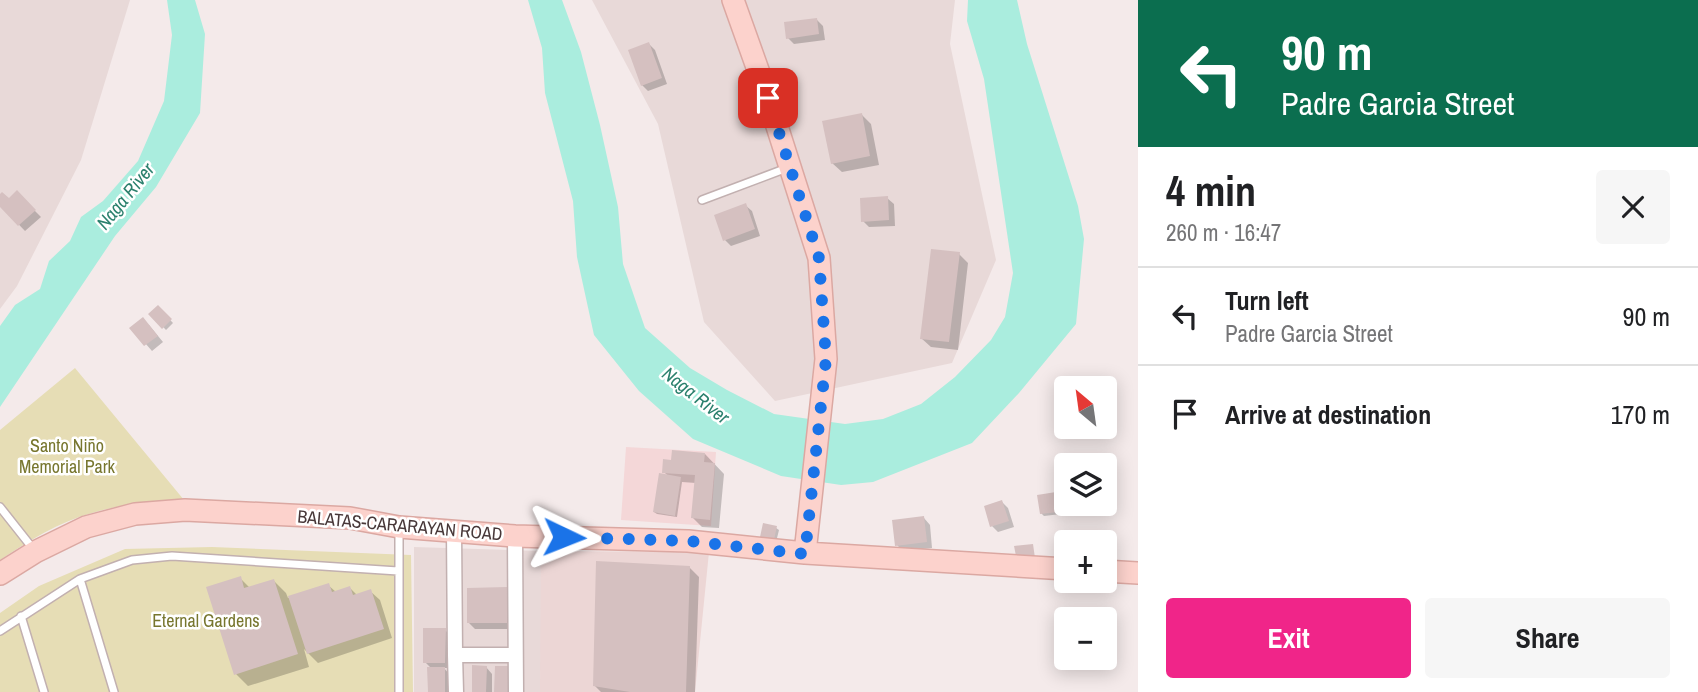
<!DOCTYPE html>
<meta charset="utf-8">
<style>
:root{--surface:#fff;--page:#f6f6f6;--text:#202124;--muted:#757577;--line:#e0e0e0;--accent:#f02589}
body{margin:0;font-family:"Archivo Narrow",sans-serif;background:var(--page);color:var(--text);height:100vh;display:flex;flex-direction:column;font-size:26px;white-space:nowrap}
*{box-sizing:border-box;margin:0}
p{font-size:23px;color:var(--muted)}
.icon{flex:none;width:38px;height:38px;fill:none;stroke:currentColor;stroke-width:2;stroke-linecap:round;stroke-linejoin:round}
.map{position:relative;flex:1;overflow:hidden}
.sheet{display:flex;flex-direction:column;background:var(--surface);width:560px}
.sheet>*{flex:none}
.hud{background:#0b6e4f;color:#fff;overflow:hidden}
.needle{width:46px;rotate:331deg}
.buttons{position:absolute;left:1054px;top:376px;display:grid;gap:14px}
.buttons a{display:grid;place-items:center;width:63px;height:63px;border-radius:7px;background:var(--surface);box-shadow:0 4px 18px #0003;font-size:35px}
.pin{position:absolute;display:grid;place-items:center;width:60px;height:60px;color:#fff;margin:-30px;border-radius:14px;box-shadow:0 4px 10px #0006}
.me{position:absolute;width:77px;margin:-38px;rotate:92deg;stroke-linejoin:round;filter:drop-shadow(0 0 5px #0008)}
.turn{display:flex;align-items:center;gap:24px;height:147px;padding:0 28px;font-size:32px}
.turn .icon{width:91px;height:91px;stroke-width:2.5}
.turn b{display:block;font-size:49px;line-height:60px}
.round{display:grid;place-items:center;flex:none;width:74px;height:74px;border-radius:7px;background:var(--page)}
.overview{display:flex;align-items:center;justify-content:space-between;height:119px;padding:0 28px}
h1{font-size:42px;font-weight:700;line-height:52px}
.primary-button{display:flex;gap:14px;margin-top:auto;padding:14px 28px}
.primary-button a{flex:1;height:80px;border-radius:7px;background:var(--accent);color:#fff;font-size:28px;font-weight:700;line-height:80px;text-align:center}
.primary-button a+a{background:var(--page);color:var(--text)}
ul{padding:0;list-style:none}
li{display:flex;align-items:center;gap:21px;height:98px;padding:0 28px;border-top:2px solid var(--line)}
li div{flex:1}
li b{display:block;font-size:26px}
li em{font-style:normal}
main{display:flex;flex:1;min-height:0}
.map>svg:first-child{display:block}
.residential{fill:#e8d9d8}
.commercial{fill:#f4d7d8}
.education{fill:#ecd6d5}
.green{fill:#e6ddb5}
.water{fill:#aaedde}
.shadow{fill:#0003}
.building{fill:#d5c0c0}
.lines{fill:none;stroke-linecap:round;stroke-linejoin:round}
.lane-casing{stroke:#c2b0b0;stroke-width:10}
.street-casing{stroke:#c2b0b0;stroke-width:17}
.secondary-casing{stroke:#dba8a2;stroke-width:24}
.lane{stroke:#fff;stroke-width:7}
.street{stroke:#fff;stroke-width:14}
.secondary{stroke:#fcd2cc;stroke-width:21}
.route{stroke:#1a73e8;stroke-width:12;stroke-dasharray:0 21.6}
.labels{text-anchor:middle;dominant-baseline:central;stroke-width:5;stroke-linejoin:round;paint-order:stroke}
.park-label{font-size:18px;fill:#77762e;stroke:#fff}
.street-label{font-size:18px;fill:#483839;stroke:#fff}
.water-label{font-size:19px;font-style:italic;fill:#2b806d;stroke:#fff}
</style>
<main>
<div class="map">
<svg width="1138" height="692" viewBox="0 0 1138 692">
<rect width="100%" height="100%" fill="#f4eaea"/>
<path class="residential" d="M0,0H130L81,160L17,286L0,309Z
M592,0H955L950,44L996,260L952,363L775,401L704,322L658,124Z
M414,547L541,551V692H414Z"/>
<path class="commercial" d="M626,447L716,452L711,526L621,520Z"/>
<path class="education" d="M541,551L709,552L695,692H540Z"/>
<path class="green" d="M75,368L184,500C153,502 121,504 92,513C59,522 28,541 0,560V430Z
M212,547L411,555L413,692H0V613L39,586L125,549Z"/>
<path class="water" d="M167,0H195L205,34L200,113L156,187L115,236L0,407V326L15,305L40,289L49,261L70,241L81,217L103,201L138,161L164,101L172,35Z
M528,0H562L581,52L600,125L618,207L623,264L645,328L690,368L727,390L774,414L845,424L883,419L921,404L955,377L991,340L1005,317L1013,273L984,79L967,21L968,0H1017L1027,44L1078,206L1084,239L1076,324L1019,393L972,443L873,482L841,485L781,476L693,439L639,391L594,335L577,257L573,201L545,93L542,48Z"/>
<path class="shadow" d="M817,20L823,26L825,40L794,44L788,38Z
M649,44L655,50L667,84L648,91L642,85Z
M862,115L871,124L879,165L842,172L832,163Z
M17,193L41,217L25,231L0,205V197L9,201Z
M887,198L894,204L895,226L869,227L863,221Z
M745,205L752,211L760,236L731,246L725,240Z
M959,254L968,263L958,350L931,347L921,338Z
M158,307L173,323L166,330L151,314Z
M149,325L163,342L152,351L132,328Z
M705,454L724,474L719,528L702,527L693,518L696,483L682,482L677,517L657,514L654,512L668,476L664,472Z
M1056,494L1058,497L1061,514L1044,516L1041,513Z
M1002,502L1008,508L1014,527L998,532L992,526Z
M924,518L930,525L932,548L903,551L897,545Z
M776,528L779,530L776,542L762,537Z
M689,567L699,577L695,692H601L594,685Z
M240,578L250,588L274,581L286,593L288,598L328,585L336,592L350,588L357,595L370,591L380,600L392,638L318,663L304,649L309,667L248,686L236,674Z
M506,589L513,595V629H475L469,623Z
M445,630L451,636V668H444L450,675L451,692H429L432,669L425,662Z
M486,667L492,674V692H474Z"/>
<path class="building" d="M817,18L819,34L786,39L784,22Z
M649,42L662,78L641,86L628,50Z
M862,113L870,156L831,164L822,121Z
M17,190L36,210L18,226L0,207V194L2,192L9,198Z
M888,196L889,220L861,222L860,198Z
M746,203L755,229L723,241L714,215Z
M931,249L960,252L949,342L920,339Z
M158,305L172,319L162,329L148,314Z
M143,317L158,336L144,346L129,328Z
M672,450L705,453L704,462L715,463L710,520L691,518L695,475L662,473L663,459L671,460Z
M659,473L681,477L675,516L653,512Z
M1056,492L1059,512L1040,514L1037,495Z
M1002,500L1009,521L990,527L984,506Z
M924,516L927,542L895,546L892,520Z
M763,523L777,526L774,540L760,537Z
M1033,544L1035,558L1017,561L1014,546Z
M596,561L690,566L686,692H630L593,686Z
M241,576L244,588L274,579L298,654L234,675L206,587Z
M329,583L332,592L350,586L353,595L371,589L384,629L307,654L288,596Z
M507,587V623H467V588Z
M423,628H446L445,663H423Z
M472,665L487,666L486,692H472Z
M495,666H509L508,692H494Z
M427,667H445V692H428Z"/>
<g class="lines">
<g class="lane-casing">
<path id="lane" d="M702,200L787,168
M0,507L34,550
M80,579L114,692
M21,616L44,692
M0,631L80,579L132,560L172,556L398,571
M399,692V528"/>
</g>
<g class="street-casing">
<path id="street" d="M454,530L455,655
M515,536L516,692
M456,692L455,655H515"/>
</g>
<g class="secondary-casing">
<path id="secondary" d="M733,0L768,98L819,258L826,359L805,553
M1104,571L1138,573
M0,574L35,552L86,527L135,514L185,510L350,518L399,527L515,536L688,541L805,553L1066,569"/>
</g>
<use href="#lane" class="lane"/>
<use href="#street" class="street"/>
<use href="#secondary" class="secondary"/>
</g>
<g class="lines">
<path class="route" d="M564,537L688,541L805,554L826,359L819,258L768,98"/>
</g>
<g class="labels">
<g class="park-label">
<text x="67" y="445">Santo Niño<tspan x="67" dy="21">Memorial Park</tspan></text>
<text x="206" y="620">Eternal Gardens</text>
</g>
<g class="street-label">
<text transform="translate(400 525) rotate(5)">BALATAS-CARARAYAN ROAD</text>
</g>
<g class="water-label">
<text transform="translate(125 196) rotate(-51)">Naga River</text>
<text transform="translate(696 395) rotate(38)">Naga River</text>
</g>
</g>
</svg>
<div class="buttons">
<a><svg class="needle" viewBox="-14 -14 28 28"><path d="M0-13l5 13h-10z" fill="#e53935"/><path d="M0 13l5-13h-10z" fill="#757577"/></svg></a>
<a><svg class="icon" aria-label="layers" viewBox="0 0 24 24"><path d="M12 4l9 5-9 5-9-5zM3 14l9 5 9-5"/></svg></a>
<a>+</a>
<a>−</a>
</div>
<div class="pin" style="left:768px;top:98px;background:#d93025"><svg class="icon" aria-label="arrive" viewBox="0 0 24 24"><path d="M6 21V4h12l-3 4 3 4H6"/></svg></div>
<svg class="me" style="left:564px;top:537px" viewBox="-20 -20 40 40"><path d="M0-17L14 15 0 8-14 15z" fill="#1a73e8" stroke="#fff" stroke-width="4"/></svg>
</div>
<section class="sheet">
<div class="hud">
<div class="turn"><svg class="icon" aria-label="left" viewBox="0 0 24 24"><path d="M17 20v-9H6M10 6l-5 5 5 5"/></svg><div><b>90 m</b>Padre Garcia Street</div></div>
</div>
<div class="overview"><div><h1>4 min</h1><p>260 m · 16:47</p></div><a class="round"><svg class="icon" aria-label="close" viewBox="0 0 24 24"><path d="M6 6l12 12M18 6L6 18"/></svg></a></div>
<ul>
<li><svg class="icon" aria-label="left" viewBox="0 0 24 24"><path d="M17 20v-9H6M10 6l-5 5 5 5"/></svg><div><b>Turn left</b><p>Padre Garcia Street</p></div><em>90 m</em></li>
<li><svg class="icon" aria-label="arrive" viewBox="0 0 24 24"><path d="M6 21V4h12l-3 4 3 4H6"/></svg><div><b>Arrive at destination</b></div><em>170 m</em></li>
</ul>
<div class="primary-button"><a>Exit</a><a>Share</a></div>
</section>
</main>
